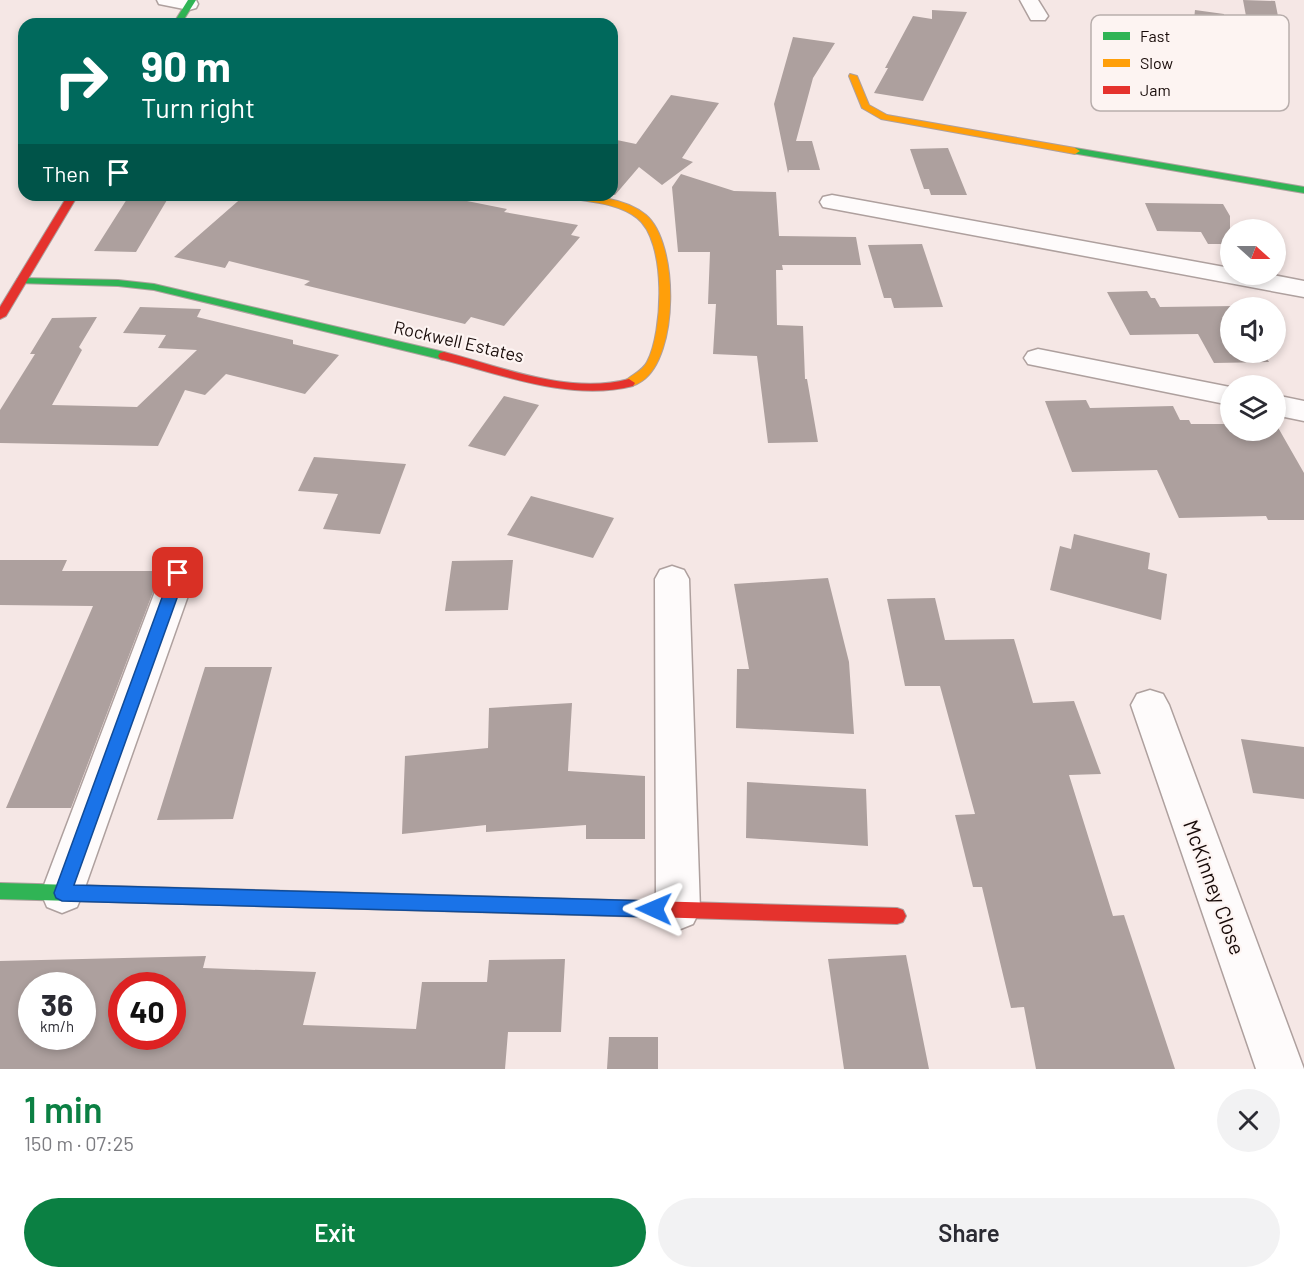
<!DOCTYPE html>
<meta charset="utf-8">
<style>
:root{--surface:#fff;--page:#f2f2f3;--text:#2b2b33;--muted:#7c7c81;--accent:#0b8043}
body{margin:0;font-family:Barlow,sans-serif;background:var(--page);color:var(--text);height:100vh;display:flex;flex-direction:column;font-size:22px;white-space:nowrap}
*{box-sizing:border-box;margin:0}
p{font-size:20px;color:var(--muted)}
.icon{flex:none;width:33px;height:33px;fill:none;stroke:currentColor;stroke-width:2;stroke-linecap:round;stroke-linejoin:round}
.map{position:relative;height:1069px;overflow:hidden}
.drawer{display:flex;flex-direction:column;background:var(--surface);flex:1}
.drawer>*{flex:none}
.guide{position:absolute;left:18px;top:18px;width:600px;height:183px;border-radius:18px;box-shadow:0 3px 9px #0003;background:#00695c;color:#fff;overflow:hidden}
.needle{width:39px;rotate:111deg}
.buttons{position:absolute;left:1220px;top:219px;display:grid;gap:12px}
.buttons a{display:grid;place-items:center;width:66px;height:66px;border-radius:50%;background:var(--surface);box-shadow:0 3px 9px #0003;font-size:30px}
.speed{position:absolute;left:18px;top:972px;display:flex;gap:12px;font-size:30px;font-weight:700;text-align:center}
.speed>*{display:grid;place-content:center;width:78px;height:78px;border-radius:50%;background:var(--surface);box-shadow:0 3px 9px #0003;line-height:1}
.speed small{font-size:15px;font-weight:400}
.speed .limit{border:9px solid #d22;background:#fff;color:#111}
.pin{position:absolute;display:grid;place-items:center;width:51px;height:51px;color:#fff;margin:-26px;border-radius:12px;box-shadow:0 3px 9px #0006}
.me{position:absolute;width:66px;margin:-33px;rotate:271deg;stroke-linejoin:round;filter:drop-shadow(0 0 4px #0008)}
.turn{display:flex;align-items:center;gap:21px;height:126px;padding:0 24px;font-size:27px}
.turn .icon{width:78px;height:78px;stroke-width:2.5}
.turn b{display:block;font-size:42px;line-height:51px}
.then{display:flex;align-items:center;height:57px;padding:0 24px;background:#0003;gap:12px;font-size:22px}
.round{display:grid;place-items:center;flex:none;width:63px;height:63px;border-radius:32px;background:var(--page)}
.overview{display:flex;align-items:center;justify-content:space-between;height:102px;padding:0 24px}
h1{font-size:36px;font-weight:600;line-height:45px;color:var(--accent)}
.primary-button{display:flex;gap:12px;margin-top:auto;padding:12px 24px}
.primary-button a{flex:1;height:69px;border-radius:36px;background:var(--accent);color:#fff;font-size:24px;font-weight:600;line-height:69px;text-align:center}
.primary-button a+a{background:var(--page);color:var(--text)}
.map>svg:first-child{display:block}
.building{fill:#ada09e;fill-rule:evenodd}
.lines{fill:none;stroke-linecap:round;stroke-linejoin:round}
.street-casing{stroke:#aea09e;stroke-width:3}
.fast-casing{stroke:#aea09e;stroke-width:2}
.slow-casing{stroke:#aea09e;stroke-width:2}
.jam-casing{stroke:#aea09e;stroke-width:2}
.street{fill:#fefbfb;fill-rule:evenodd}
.fast{fill:#30b455;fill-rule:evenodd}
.slow{fill:#ff9f0a;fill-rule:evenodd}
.jam{fill:#e5322d;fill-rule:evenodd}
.route{fill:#1a73e8;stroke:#114b97;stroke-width:1.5}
.labels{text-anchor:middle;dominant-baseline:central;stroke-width:4.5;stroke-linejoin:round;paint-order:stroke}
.street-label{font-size:18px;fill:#170a08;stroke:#fdf4f2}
.near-street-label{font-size:21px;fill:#170a08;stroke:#fdf4f2}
.key{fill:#fdf4f2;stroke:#b8aeac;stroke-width:1.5}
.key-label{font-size:16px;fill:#170a08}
</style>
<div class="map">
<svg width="1304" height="1069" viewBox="0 0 1304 1069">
<rect width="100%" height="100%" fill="#f5e7e5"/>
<path class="building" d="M1243,0L1275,1L1279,21L1286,22V106L1235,15L1246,16Z
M932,10L967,12L923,101L874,93L888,68H885L913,16L932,19Z
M1195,10L1224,14L1226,43L1192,38Z
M793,37L835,43L813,78L796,141H812L820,170H789L788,173L774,104Z
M671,95L719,103L682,158L693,162L662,185L639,167L615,195H612V139L636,144Z
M948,148L967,195H931L929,189H924L910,149Z
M681,174L734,191L776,192L779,236L856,237L861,265H782L783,270H776L777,325L803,326L805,379H807L818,442L768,443L757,356L713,354L716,304H708L710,252H678L672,187Z
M245,195H437L507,209L504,212L578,225L571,235L580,237L504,326L471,317L465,324L304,285L310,281L229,261L225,268L174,257Z
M127,199L167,200L136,252L94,251Z
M1145,203L1223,204L1230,216V244H1208L1201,232L1157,231Z
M922,244L943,307L894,308L891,298H884L868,245Z
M1147,291L1151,298H1155L1160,307L1235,306L1230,308V352H1263L1269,362L1214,363L1198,334L1130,335L1107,292Z
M140,307L201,309L197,317L293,340V344L339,355L305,394L226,374L205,395L185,390L158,446L0,443V410L35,354H30L52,318L97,317L79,347L82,350L52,405L137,407L197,350L158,348L166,335L123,333Z
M504,396L539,405L505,456L468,446Z
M1086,400L1090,408L1173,406L1180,420H1189L1191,424H1230V430H1275L1276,424L1304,473V520H1268L1266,516L1179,518L1157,470L1072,472L1045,401Z
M314,457L406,464L380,534L323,529L338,494L298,491Z
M531,496L614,518L593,558L507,535Z
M1074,534L1150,553L1148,569L1167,574L1161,620L1050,590L1060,546L1071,549Z
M0,560H67L62,571H161L71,808H6L93,606L0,605Z
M513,560L508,610L445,611L452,561Z
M828,578L849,662L854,734L736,728L737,669H749L734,584Z
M935,598L945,640L1014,639L1033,703L1074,701L1101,774L1069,775L1113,916L1124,915L1175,1069H1036L1024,1007L1011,1008L982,887H973L955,815L975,814L940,686H905L887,599Z
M205,667H272L233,819L157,820Z
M572,703L568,771L645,776V839H586V825L486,832V825L402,834L405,756L488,748L489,708Z
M1241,739L1304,747V799L1253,793Z
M747,782L866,789L868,846L746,838Z
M906,955L929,1069H844L828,959Z
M206,956L203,968L316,972L303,1025L416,1029L422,982H487L489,960L565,959L561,1032H508L505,1069H0V961ZM32,986H82V1036H32ZM122,986H172V1036H122Z
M609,1037H658V1069H607Z"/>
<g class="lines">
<g class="street-casing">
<path id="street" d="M157,0H196L198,4L196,8L189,10L159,4Z
M1020,0H1038L1048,16L1045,20H1031Z
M832,195L1230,268V274H1268L1304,281V297L823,207L820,202L823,197Z
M1038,349L1230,387V405L1028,364L1024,358L1028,352Z
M1275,395L1304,401V421L1275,415Z
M179,560L191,564L196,573L83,893L77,907L62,913L47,907L41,893L162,573L167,564Z
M672,566L684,570L689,579L700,910L693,924L678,930L663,924L656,910L655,579L660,570Z
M1150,690L1163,694L1169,705L1304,1069H1256L1131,705L1137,694Z"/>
</g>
<g class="fast-casing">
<path id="fast" d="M188,0H196L181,24H173Z
M1075,148L1304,187V193L1072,153L1070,151Z
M21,278L118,280L154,284L444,352L450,356L444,360L154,290L118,286L17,283V279Z
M0,883L615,900L621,902L624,908L621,914L615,916L0,899Z"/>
</g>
<g class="slow-casing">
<path id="slow" d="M850,74L857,76L869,105L887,115L1075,148L1080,151L1075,154L881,119L862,108L849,76Z
M562,195C589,195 624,197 646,215C679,243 679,356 642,381C636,385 632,387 625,386L623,383C630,375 642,372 647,362C663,332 667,241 637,218C618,203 590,202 567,198Z"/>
</g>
<g class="jam-casing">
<path id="jam" d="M68,195H78L6,316L0,319V307Z
M444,352C502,367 569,395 629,379L635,383L633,386C570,402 501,374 440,359L438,356L440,353Z
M615,900L897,908L903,910L906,916L903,922L897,924L615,916L609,914L606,908L609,902Z"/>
</g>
<use href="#street" class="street"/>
<use href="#fast" class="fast"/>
<use href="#slow" class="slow"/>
<use href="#jam" class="jam"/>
</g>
<path class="route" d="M178,568L186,573L74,885L654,901L661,903L663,909L661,915L654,917L62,901L56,898L54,893L171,573Z"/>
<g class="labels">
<g class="street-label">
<text transform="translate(459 341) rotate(13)">Rockwell Estates</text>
</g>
<g class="near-street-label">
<text transform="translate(1215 887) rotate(70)">McKinney Close</text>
</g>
</g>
<rect x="1091" y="15" width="198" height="96" rx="9" class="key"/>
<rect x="1103" y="32" width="27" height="8" fill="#30b455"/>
<rect x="1103" y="59" width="27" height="8" fill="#ff9f0a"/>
<rect x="1103" y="86" width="27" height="8" fill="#e5322d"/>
<g class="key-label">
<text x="1140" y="42">Fast</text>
<text x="1140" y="69">Slow</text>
<text x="1140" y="96">Jam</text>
</g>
</svg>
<div class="buttons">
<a><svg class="needle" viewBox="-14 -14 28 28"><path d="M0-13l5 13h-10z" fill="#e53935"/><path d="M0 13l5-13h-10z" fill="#7c7c81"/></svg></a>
<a><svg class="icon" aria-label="sound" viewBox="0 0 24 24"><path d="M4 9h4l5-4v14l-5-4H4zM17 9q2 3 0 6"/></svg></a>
<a><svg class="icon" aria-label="layers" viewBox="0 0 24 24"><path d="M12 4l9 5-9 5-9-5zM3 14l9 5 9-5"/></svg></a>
</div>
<div class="speed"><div>36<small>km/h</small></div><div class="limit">40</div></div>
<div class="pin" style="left:178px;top:573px;background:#d93025"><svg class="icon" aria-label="arrive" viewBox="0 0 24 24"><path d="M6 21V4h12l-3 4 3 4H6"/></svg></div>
<svg class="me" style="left:654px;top:909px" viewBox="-20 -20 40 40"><path d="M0-17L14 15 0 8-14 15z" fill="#1a73e8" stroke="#fff" stroke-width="4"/></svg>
<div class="guide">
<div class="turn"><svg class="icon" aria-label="right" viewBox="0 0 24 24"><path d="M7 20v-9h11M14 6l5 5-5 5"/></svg><div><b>90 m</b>Turn right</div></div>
<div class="then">Then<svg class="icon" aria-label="arrive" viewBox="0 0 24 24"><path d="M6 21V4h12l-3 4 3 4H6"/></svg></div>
</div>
</div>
<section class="drawer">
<div class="overview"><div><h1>1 min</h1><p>150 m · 07:25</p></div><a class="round"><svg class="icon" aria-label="close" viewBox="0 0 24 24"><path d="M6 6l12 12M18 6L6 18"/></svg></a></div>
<div class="primary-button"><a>Exit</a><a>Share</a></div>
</section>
